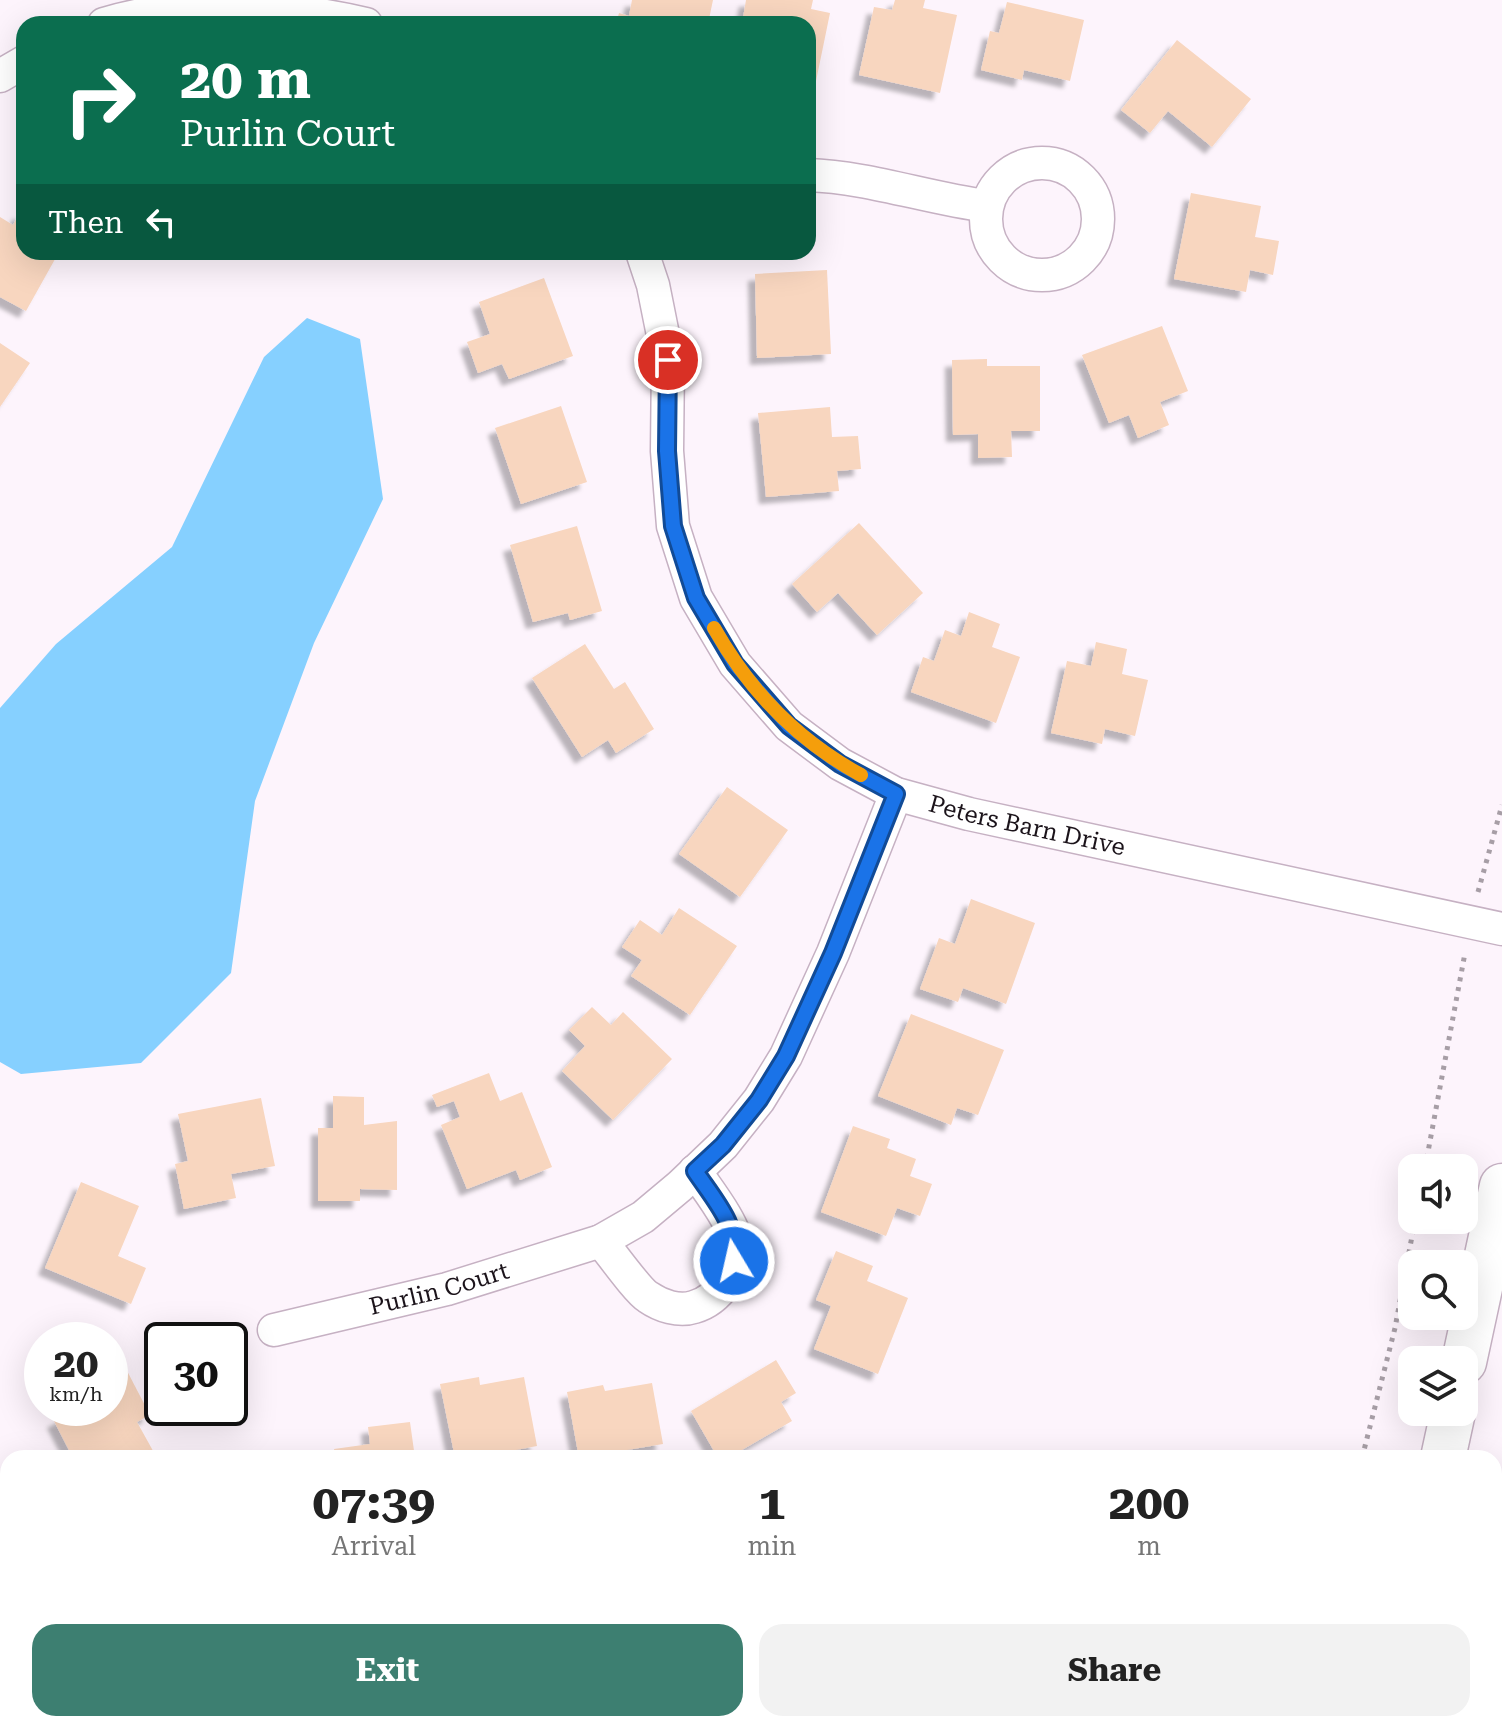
<!DOCTYPE html>
<style>
:root{--surface:#fff;--page:#f2f2f2;--text:#222;--muted:#767676;--accent:#3d7f71}
body{margin:0;font-family:"Roboto Serif",serif;background:var(--page);color:var(--text);height:100vh;display:flex;flex-direction:column;font-size:30px;white-space:nowrap}
*{box-sizing:border-box;margin:0}
p{font-size:26px;color:var(--muted)}
.icon{flex:none;width:44px;height:44px;fill:none;stroke:currentColor;stroke-width:2;stroke-linecap:round;stroke-linejoin:round}
.map{position:relative;flex:1;overflow:hidden}
.drawer{position:absolute;left:0px;top:1450px;width:1502px;height:282px;display:flex;flex-direction:column;background:var(--surface);border-radius:24px 24px 0 0;box-shadow:0 8px 32px #0002}
.drawer>*{flex:none}
.banner{position:absolute;left:16px;top:16px;width:800px;height:244px;border-radius:24px;box-shadow:0 8px 32px #0002;background:#0b6e4f;color:#fff;overflow:hidden}
.tools{position:absolute;left:1398px;top:1154px;display:grid;gap:16px}
.tools a{display:grid;place-items:center;width:80px;height:80px;border-radius:16px;background:var(--surface);box-shadow:0 8px 32px #0002;font-size:40px}
.speed{position:absolute;left:24px;top:1322px;display:flex;gap:16px;font-size:40px;font-weight:700;text-align:center}
.speed>*{display:grid;place-content:center;width:104px;height:104px;border-radius:50%;background:var(--surface);box-shadow:0 8px 32px #0002;line-height:1}
.speed small{font-size:20px;font-weight:400}
.speed .limit{border:4px solid #111;border-radius:12px;background:#fff;color:#111}
.pin{position:absolute;display:grid;place-items:center;width:68px;height:68px;color:#fff;margin:-34px;border:4px solid #fff;border-radius:50%;box-shadow:0 2px 8px #0007}
.me{position:absolute;width:88px;margin:-44px;rotate:351deg;stroke-linejoin:round;filter:drop-shadow(0 0 6px #0008)}
.turn{display:flex;align-items:center;gap:28px;height:168px;padding:0 32px;font-size:36px}
.turn .icon{width:104px;height:104px;stroke-width:2.5}
.turn b{display:block;font-size:56px;line-height:68px}
.then{display:flex;align-items:center;height:76px;padding:0 32px;background:#0003;gap:16px;font-size:30px}
.eta{display:flex;justify-content:space-evenly;align-items:center;height:136px;text-align:center}
.eta b{font-size:48px;font-weight:700;line-height:56px}
.primary-button{display:flex;gap:16px;margin-top:auto;padding:16px 32px}
.primary-button a{flex:1;height:92px;border-radius:24px;background:var(--accent);color:#fff;font-size:32px;font-weight:700;line-height:92px;text-align:center}
.primary-button a+a{background:var(--page);color:var(--text)}
.map>svg:first-child{display:block}
.water{fill:#86d0ff}
.building{fill:#f8d6bf;filter:url(#shadow)}
.lines{fill:none;stroke-linecap:round;stroke-linejoin:round}
.street-casing{stroke:#c6b1c3;stroke-width:35}
.secondary-casing{stroke:#c6b1c3;stroke-width:47}
.path{stroke:#a79ea6;stroke-width:5;stroke-dasharray:4 6;stroke-linecap:butt}
.street{stroke:#fff;stroke-width:32}
.secondary{stroke:#fff;stroke-width:44}
.route-casing{stroke:#114b97;stroke-width:20}
.route{stroke:#1a73e8;stroke-width:14}
.slow{stroke:#f59e0b;stroke-width:14}
.labels{text-anchor:middle;dominant-baseline:central;stroke-width:6;stroke-linejoin:round;paint-order:stroke}
.street-label{font-size:24px;fill:#1b131a;stroke:#fdf4fc}
</style>
<div class="map">
<svg width="1502" height="1731" viewBox="0 0 1502 1731">
<defs>
<filter id="shadow"><feDropShadow dx="-7" dy="7" stdDeviation="2" flood-color="#0004"/></filter>
</defs>
<rect width="100%" height="100%" fill="#fdf4fc"/>
<path class="water" d="M307,318L360,339L383,499L314,643L255,801L231,973L141,1063L21,1074L0,1062V708L56,644L172,547L264,357Z"/>
<path class="building" d="M632,0H713L708,24H616L619,13L629,16Z
M746,0H813L811,9L830,13L815,86L808,85V24H742Z
M895,0H925L923,8L957,15L940,93L859,75L874,7L892,10Z
M1007,2L1084,20L1070,81L1024,70L1022,80L981,70L990,31L999,33Z
M1177,40L1251,99L1212,147L1168,111L1150,133L1121,110Z
M1191,193L1261,206L1255,237L1279,241L1273,275L1250,270L1246,292L1174,279Z
M20,212L24,214V252H59L26,311L0,297V217L13,225Z
M827,270L831,354L757,358L755,274Z
M544,278L573,356L509,379L502,364L478,373L467,342L490,334L479,302Z
M1162,326L1188,391L1160,402L1169,425L1138,438L1129,415L1109,423L1082,355Z
M0,343L30,363L0,407Z
M987,359V366H1040V431H1011L1012,457L978,458V434L953,435L952,360Z
M561,406L587,482L521,504L495,428Z
M830,407L832,437L858,436L861,469L837,471L839,491L766,497L758,413Z
M859,523L923,593L877,635L838,593L817,612L792,584Z
M577,526L602,611L570,620L568,613L533,622L510,545Z
M969,612L1000,624L992,647L1020,657L996,723L911,692L923,657L934,661L945,630L961,636Z
M1096,642L1127,649L1122,674L1148,680L1135,736L1105,729L1102,744L1051,733L1067,661L1091,666Z
M585,644L614,689L625,682L654,729L616,753L608,740L582,757L532,678Z
M727,787L788,830L740,897L679,854Z
M971,899L1035,923L1006,1004L963,988L958,1002L920,989L939,938L955,944Z
M679,908L737,946L690,1015L631,976L642,960L622,947L640,920L662,935Z
M592,1007L611,1025L623,1012L672,1059L613,1120L562,1071L585,1046L569,1030Z
M911,1014L1004,1050L978,1115L957,1108L951,1125L878,1096Z
M489,1073L500,1101L522,1092L552,1167L520,1180L516,1170L467,1189L441,1125L460,1117L454,1101L437,1107L432,1095Z
M333,1096L364,1097V1125L397,1121V1190L360,1189V1201H318V1128H333Z
M261,1098L275,1166L231,1174L236,1198L184,1209L175,1164L188,1161L178,1114Z
M853,1126L890,1139L887,1148L916,1159L910,1176L932,1184L920,1216L897,1208L886,1236L821,1212Z
M81,1182L139,1206L118,1256L146,1268L131,1304L45,1268Z
M836,1251L873,1266L867,1281L908,1298L878,1374L814,1349L831,1306L816,1300Z
M776,1360L796,1393L781,1402L792,1421L728,1458H718L691,1411Z
M125,1367L150,1415L137,1422L157,1458H73L54,1421L80,1408H110V1375Z
M479,1377L480,1385L524,1377L537,1446L506,1452L507,1458H455L440,1384Z
M652,1383L663,1444L579,1458L567,1392L603,1385L605,1391Z
M410,1422L415,1458H336L334,1449L370,1444L368,1427Z"/>
<g class="lines">
<g class="street-casing">
<g id="street">
<path d="M104,24C182,0 285,5 366,24"/>
<path d="M0,76L24,62"/>
<circle cx="1042" cy="219" r="56"/>
<path d="M808,175C869,177 926,198 987,206"/>
<path id="s1" d="M642,252L653,285L668,360L667,451L673,526L696,598L735,664L789,726L840,764L896,794L969,814L1502,929"/>
<path d="M601,1241C611,1253 638,1291 648,1297C661,1306 679,1312 694,1307C719,1300 738,1271 737,1246C736,1225 707,1189 695,1171"/>
<path id="s2" d="M274,1330L447,1289L601,1241L643,1217L680,1186L723,1145L759,1100L786,1056L833,953L896,794"/>
</g>
</g>
<g class="secondary-casing">
<path id="secondary" d="M1464,1362L1502,1186
M1443,1458L1453,1412
M1384,1731L1386,1724"/>
</g>
<path class="path" d="M1478,892L1502,805
M1425,1168L1465,953
M1362,1458L1395,1328L1415,1220
M1337,1731L1338,1724"/>
<use href="#street" class="street"/>
<use href="#secondary" class="secondary"/>
</g>
<g class="lines">
<g class="route-casing">
<path id="route" d="M668,360L667,451L673,526L696,598L735,664L789,726L840,764L896,794L833,953L786,1056L759,1100L723,1145L695,1171C713,1198 740,1227 734,1261"/>
</g>
<use href="#route" class="route"/>
<path class="slow" d="M714,628C749,690 798,741 861,775"/>
</g>
<g class="labels">
<g class="street-label">
<text stroke="none"><textPath href="#s1" startOffset="774">Peters Barn Drive</textPath></text>
<text stroke="none"><textPath href="#s2" startOffset="170">Purlin Court</textPath></text>
</g>
</g>
</svg>
<div class="tools">
<a><svg class="icon" aria-label="sound" viewBox="0 0 24 24"><path d="M4 9h4l5-4v14l-5-4H4zM17 9q2 3 0 6"/></svg></a>
<a><svg class="icon" aria-label="search" viewBox="0 0 24 24"><circle cx="10" cy="10" r="6"/><path d="M15 15l6 6"/></svg></a>
<a><svg class="icon" aria-label="layers" viewBox="0 0 24 24"><path d="M12 4l9 5-9 5-9-5zM3 14l9 5 9-5"/></svg></a>
</div>
<div class="speed"><div>20<small>km/h</small></div><div class="limit">30</div></div>
<div class="pin" style="left:668px;top:360px;background:#d93025"><svg class="icon" aria-label="arrive" viewBox="0 0 24 24"><path d="M6 21V4h12l-3 4 3 4H6"/></svg></div>
<svg class="me" style="left:734px;top:1261px" viewBox="-20 -20 40 40"><circle r="17" fill="#1a73e8" stroke="#fff" stroke-width="3"/><path d="M0-11L8 9 0 5-8 9z" fill="#fff"/></svg>
<div class="banner">
<div class="turn"><svg class="icon" aria-label="right" viewBox="0 0 24 24"><path d="M7 20v-9h11M14 6l5 5-5 5"/></svg><div><b>20 m</b>Purlin Court</div></div>
<div class="then">Then<svg class="icon" aria-label="left" viewBox="0 0 24 24"><path d="M17 20v-9H6M10 6l-5 5 5 5"/></svg></div>
</div>
<section class="drawer">
<div class="eta">
<div><b>07:39</b><p>Arrival</p></div>
<div><b>1</b><p>min</p></div>
<div><b>200</b><p>m</p></div>
</div>
<div class="primary-button"><a>Exit</a><a>Share</a></div>
</section>
</div>
